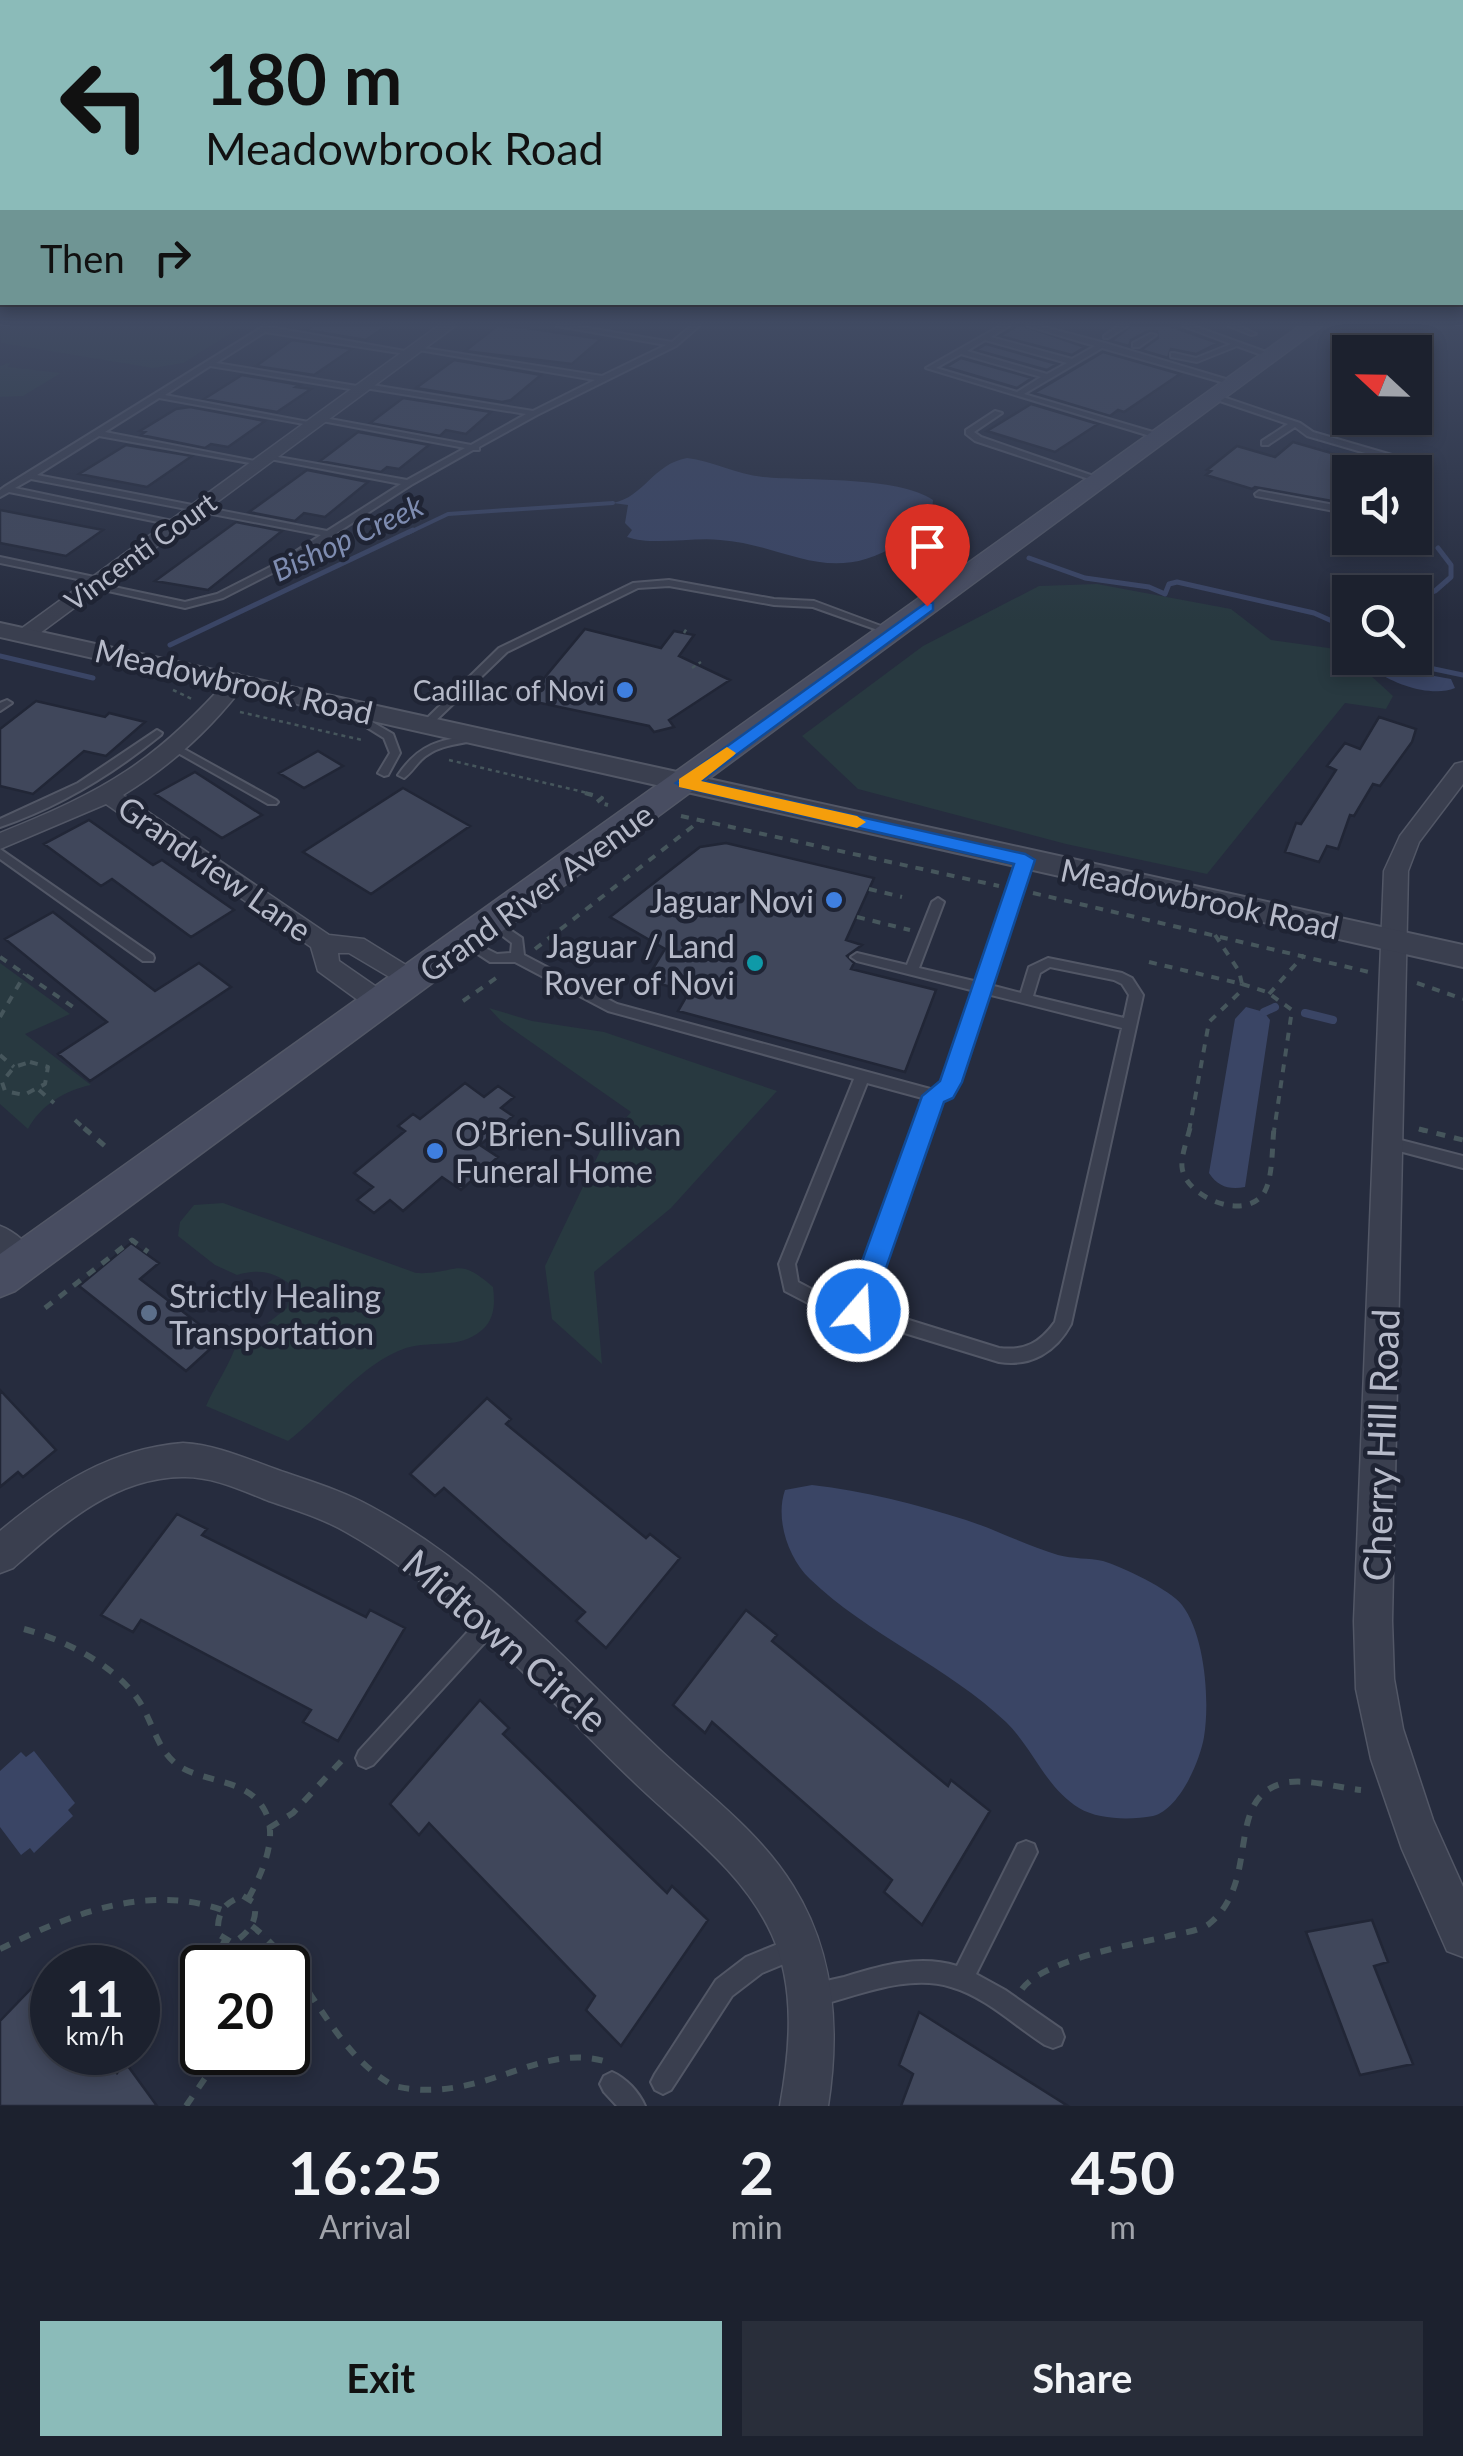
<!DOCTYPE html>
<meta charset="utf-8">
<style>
:root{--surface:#1c212e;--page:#292e3a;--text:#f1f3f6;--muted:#a0a3aa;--line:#3a3e4a;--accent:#8bbbb9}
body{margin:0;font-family:Lato,sans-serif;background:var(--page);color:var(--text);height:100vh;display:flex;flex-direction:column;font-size:38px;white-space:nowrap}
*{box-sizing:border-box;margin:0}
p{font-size:32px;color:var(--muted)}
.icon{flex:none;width:55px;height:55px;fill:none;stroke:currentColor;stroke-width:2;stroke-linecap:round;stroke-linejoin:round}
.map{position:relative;height:2106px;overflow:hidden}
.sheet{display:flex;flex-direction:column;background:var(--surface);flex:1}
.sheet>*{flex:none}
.banner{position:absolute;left:0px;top:0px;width:1465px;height:305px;box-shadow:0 5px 15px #0003,0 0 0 2px var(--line);background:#8bbbb9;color:#111;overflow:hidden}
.needle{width:65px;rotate:292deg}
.controls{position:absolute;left:1332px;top:335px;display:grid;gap:20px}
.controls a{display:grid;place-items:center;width:100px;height:100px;border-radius:0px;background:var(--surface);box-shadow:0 5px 15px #0003,0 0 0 2px var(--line);font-size:50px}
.speed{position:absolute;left:30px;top:1945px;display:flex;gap:20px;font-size:50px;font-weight:700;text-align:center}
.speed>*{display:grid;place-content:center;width:130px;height:130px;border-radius:50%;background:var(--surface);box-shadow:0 5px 15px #0003,0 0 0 2px var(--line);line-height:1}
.speed small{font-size:25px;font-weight:400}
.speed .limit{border:5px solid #111;border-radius:15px;background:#fff;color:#111}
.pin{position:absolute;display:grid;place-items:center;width:85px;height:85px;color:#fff;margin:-102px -42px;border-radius:50% 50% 50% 0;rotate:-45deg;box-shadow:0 0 10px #0007}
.pin .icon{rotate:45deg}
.me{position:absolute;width:110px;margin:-55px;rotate:19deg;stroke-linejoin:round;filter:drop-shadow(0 0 8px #0008)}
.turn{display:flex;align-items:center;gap:35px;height:210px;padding:0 40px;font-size:45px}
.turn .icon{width:130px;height:130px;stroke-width:2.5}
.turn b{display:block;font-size:70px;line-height:85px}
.then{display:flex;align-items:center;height:95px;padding:0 40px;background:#0003;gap:20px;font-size:38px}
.eta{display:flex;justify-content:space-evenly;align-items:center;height:170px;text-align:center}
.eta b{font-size:60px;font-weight:700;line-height:70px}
.primary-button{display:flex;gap:20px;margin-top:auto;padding:20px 40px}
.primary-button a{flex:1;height:115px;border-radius:0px;background:var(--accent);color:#111;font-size:40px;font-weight:700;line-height:115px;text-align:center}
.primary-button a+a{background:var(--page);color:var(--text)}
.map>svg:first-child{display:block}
.green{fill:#283940}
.water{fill:#3a4565}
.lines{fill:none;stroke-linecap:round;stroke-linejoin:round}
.stream-far2{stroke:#3a4565;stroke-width:4}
.stream-far1{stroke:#3a4565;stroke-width:5}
.stream{stroke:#3a4565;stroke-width:8}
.building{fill:#40475b;stroke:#212636;stroke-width:2.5}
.service-casing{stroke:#525766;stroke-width:4}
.minor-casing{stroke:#525766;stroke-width:3}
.tertiary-casing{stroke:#525766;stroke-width:4}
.secondary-casing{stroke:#525766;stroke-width:3}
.path-far3{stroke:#46565c;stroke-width:2.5;stroke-dasharray:4 4;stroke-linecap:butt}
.path-far2{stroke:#46565c;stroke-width:4;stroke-dasharray:8 8;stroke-linecap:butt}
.path-far1{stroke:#46565c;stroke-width:5;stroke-dasharray:9 9;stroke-linecap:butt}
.path{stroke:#46565c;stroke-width:6;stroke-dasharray:11 11;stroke-linecap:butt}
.service{fill:#3a3f4f;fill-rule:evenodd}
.minor{fill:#3a3f4f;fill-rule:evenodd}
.tertiary{fill:#3a3f4f;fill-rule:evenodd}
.secondary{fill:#484d61;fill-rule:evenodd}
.route{fill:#1a73e8;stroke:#114b97;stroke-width:2.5}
.slow{fill:#f59e0b}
.shop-dot{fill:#3f7fe0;stroke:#1f2434;stroke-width:4}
.culture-dot{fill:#0f9aa8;stroke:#1f2434;stroke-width:4}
.service-dot{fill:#5c6f8a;stroke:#1f2434;stroke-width:4}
.labels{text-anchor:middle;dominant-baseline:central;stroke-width:9;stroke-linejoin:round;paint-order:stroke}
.far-street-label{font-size:28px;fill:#b6bac9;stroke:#1f2434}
.far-poi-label{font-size:28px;fill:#b6bac9;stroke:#1f2434;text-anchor:end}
.far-water-label{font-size:30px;font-style:italic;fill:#7e8cb0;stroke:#1f2434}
.street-label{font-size:32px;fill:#b6bac9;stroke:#1f2434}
.poi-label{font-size:32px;fill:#b6bac9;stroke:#1f2434;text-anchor:end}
.near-street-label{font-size:38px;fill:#b6bac9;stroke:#1f2434}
</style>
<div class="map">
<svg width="1463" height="2106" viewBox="0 0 1463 2106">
<rect width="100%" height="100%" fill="#262c3e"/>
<path class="green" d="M0,326H243L183,363L153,368L1,343Z
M11,362L8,367L61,373L23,396L0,397V366Z
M1097,584L1231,609L1271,640L1343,650L1393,696L1386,709L1345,703L1207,874L1066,844L858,789L802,736L923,646L1039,586Z
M0,963L70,1014L25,1034L91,1085C65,1090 40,1106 28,1129L0,1104Z
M489,1008L532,1021L604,1032L777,1091L671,1208L594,1272L602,1364L552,1319L545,1266L603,1145L631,1112L501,1021Z
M223,1203L416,1273C459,1275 455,1254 493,1287C495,1303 495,1319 482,1330C458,1350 433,1340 406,1348C361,1363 325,1413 288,1441L206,1406C216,1383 231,1364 238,1339L264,1326L287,1308L291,1285C273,1271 258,1269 237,1275L215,1265L178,1236L180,1222L194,1205Z"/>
<path class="water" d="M687,458C712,461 736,474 763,477C806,481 898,476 933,500L932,512L938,517L935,524C919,528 909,520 896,534L900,543C829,588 789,545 720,540C693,537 652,546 627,537L632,530L625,523L628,505L613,503C644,497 653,464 687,458Z
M1384,667L1451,679L1455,688C1434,697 1397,686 1378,672Z
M1246,1007L1264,1012L1270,1020L1245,1187C1230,1190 1218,1187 1209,1173L1235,1019Z
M812,1485C864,1491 916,1504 966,1520C997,1530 1027,1546 1058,1555C1073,1559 1089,1558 1103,1561C1121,1566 1171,1590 1182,1605C1205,1635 1210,1701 1204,1737C1200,1761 1179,1810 1153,1816C1131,1820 1099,1820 1079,1808C1045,1787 1033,1748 1006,1722C948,1667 867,1634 810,1579C788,1558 775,1519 785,1490Z
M34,1751L75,1803L68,1810L73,1816L34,1853L30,1848L21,1855L0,1827V1771L21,1752L26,1757Z"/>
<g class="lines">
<path class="stream-far2" d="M935,524L942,527
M408,533L448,514L613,503"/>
<path class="stream-far1" d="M1029,558L1085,578L1149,587L1165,594L1169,584L1177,582L1314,613L1350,629
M1415,599L1435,591L1451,577V565L1438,548
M170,645L413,530
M0,656L93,678
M1382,658L1463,675"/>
<path class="stream" d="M1264,1012L1275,1007
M1305,1013L1333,1020"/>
</g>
<path class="building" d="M313,326H386L366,340L307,330Z
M497,326L519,327L601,339L572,364L465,351Z
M1017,326H1024L1085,347L1072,355L1000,336Z
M1131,326H1170L1218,343L1196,354L1171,349L1168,358L1141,350L1158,338L1157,331H1148L1131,340L1129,346L1111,341Z
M292,340L352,349L314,375L256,366Z
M986,344L1057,364L1047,370L976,350Z
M1103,352L1180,374L1124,412L1118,410L1110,416L1034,393Z
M961,358L1032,378L1017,388L946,367Z
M454,360L541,375L511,400L502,402L416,388Z
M242,375L300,385L296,387L311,389L277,412L204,399Z
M403,398L491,412L466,434L446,430L440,436L370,423Z
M1031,404L1098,424L1055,452L987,431Z
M190,407L265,421L228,447L211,444L205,448L141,435L145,432L140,431L176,409Z
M358,432L429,445L399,469L387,467L381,472L320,461Z
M1293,442L1345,457L1335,466L1350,471V484L1332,501L1255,487L1252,489L1206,475L1211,471L1207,470L1237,446L1275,457Z
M126,445L192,456L147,487L79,474Z
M307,470L368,482L325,517L304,513L295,521L249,512Z
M0,510L103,530L66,556L0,543Z
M236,522L282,531L208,590L155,581Z
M585,629L661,648L674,631L694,635L679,656L730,680L669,720L674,727L654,732L649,726L526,700Z
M36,701L105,717L109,713L145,722L106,756L84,751L33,794L0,786V729Z
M1379,717L1416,729L1412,742L1380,786L1373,784L1354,816L1350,815L1338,849L1327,846L1319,862L1285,852L1296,823L1301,824L1336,770L1327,766L1345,743L1360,749Z
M318,751L343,766L304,788L279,773Z
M195,772L262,815L222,838L155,794Z
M403,788L470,826L371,894L303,852Z
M89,820L153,865L162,860L234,910L191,937L112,879L101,886L44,844Z
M726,843L874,878L846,940L862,945L847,956L854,963L851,969L936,990L905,1072L678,1011L689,992L646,980L665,949L610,917L700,847Z
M53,912L155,991L199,963L231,987L90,1081L58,1054L107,1022L5,939Z
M465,1083L484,1097L498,1086L514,1097L501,1108L513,1116L480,1145L498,1157L461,1190L442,1177L403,1211L390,1200L374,1213L357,1200L373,1187L354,1173L405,1131L398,1126L413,1114L420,1119Z
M131,1243L159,1263L140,1279L220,1340L186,1371L79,1286Z
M0,1390L56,1450L23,1477L18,1472L0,1487Z
M487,1398L511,1419L506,1424L646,1538L650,1534L680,1558L606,1648L576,1621L585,1612L444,1488L435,1496L410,1474Z
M177,1514L207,1529L202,1535L366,1617L370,1610L405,1628L338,1741L303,1722L311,1710L141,1620L133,1632L101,1615Z
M746,1610L777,1635L772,1641L948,1786L951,1780L990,1811L922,1925L884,1892L892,1880L712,1722L705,1733L673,1705Z
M480,1700L509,1728L503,1734L667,1893L672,1886L708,1920L621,2046L586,2010L595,1996L429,1823L419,1835L390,1804Z
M1372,1920L1388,1962L1374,1966L1413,2064L1360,2075L1306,1932Z
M52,1967V2052H102L117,2073L125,2062L157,2106H0V2021Z
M919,2012L1068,2106H901L913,2074L899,2065Z"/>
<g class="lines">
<g class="service-casing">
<path id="service" d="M264,326L416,353L412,355L265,332L216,363L363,387L366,384L533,411L595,380L413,349L417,347L602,376L666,345L557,326H576L672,342L691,326H699L676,346L537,415L479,447V450H473L411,485L284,567L223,598L185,608L90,587L88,585L92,582L0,563V557L99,578L104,581L100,584L185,602L217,594L278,563L321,535L31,479L15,488L182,523L178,526L9,492L0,497V490L4,487ZM210,366L362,391L365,388L526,414L471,445L319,417V421H322L465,448L407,480L267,455V459H270L401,484L327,531L37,475L99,436L261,465L265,463L105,432L159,398L315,426L319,424L165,395Z
M1000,326H1009L991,337L1072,359L1095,346L1028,326H1040L1105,343L1239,383L1232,385L1102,348L1024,394L1163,435V439H1160L926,368ZM985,340L1067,363L1047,374L967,351ZM961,354L1041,377L1017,392L936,368Z
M1118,326H1127L1108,338H1104V336Z
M1183,326H1194L1277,356L1270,358L1237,346L1197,362L1171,357V353H1174L1196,358L1231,344Z
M1229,326H1239L1256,334L1251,335Z
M1150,334L1156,335L1139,347H1133V343Z
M1217,395L1300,423L1313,432L1409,460L1417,466L1414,472H1406L1408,467L1403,464L1307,436L1295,427L1268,445H1262V441L1288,424L1214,399L1213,397Z
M995,411L1002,413L974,432L981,437L1105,480L1098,482L975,441L966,434V430Z
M1259,491L1350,508V514L1256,496L1255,494Z
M669,580L774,599L814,601L897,632L889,634L813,607L774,605L669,586L638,588L507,652L429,727L425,728L420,725L499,648L633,583Z
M7,700L12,703L0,711V703Z
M348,708L393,734L400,753L388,775L384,776L378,773L390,753L384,738L344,713V709Z
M157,730L162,733L161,735C113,774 59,807 0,827V819L78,783Z
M474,735L478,736V740C458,744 437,745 421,760C415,766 411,773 404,778L398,775C419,744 439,740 474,735Z
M175,744L276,800L278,802L276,804H268L171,749V745Z
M0,849L153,955L154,958L153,961H143L0,859Z
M1025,856L1031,860L990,985L1021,993L1029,967L1048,958L1122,973L1132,978L1143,995L1071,1324C1056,1352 1031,1367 999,1362L810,1304L785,1291L779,1264L854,1079L608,1011L515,962H490L461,943L467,939L497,954L511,953L512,943L487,924L489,921H497L522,938L524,955L617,1004L934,1090L940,1088L944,1081L975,991L857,961L851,957L857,953L907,965L932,902L938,898L944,902L919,968L978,982L1019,860ZM1050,967L1114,980L1122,984L1129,995L1124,1018L1033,996L1040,973ZM987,994L1122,1028L1055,1322C1040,1343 1025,1351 999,1348L867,1307L940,1100L950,1096L958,1082ZM867,1083L926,1099L853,1303L815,1291L798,1282L795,1264Z
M1389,1137L1463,1156V1168L1384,1147L1382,1143L1384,1139Z
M491,1611L498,1614L501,1621L498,1628L373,1765L366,1768L359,1765L356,1758L359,1751L484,1614Z
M1026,1841L1034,1844L1037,1852L976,1974L1005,1990L1061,2029L1064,2037L1061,2045L1053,2048L1045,2045C1015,2026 986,1997 951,1987C907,1973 855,1997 812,2007L804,2004L801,1996L804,1988C817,1983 830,1980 844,1977C880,1966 919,1954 957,1966L1018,1844Z
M795,1937L803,1940L806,1948L803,1956L762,1973L732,1996L671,2090L663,2094L655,2090L651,2082L655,2074L716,1980L746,1957Z
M612,2072C626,2078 639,2092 645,2106H617L604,2092L600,2084L604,2076Z"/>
</g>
<g class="minor-casing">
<path id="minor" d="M438,326H455L32,639H18V631Z
M238,674L248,680C214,726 172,765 123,795L329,935L364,939L422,975L426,982L422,989L413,991L349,953H338L339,961L391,997L395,1004L391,1011H373L318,971L311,947L106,804L0,849V833C105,791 155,762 231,676Z
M1463,762V784L1419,842L1408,871L1392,1621L1394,1679L1403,1729L1433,1820L1463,1887V1957L1447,1951L1402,1849L1371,1759L1356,1689L1354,1621L1384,871L1400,836L1455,764Z
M0,1226C16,1232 31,1246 39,1261L34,1270L23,1274L0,1259Z
M183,1443C217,1445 247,1459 278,1470C309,1481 341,1490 370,1506C481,1565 570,1665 660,1750C706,1793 760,1832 793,1886C835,1953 840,2029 828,2106H780C790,2051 796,1988 772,1935C743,1870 680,1827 631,1779C542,1693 455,1593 346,1532C322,1518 295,1510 269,1501C241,1490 212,1476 182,1477C113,1478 62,1525 13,1568L0,1573V1531C55,1485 110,1449 183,1443Z"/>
</g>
<g class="tertiary-casing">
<path id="tertiary" d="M0,623L1463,945V967L0,637Z"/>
</g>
<g class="secondary-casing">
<path id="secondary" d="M1300,326H1322L15,1291L0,1297V1254Z"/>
</g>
<path class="path-far3" d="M684,633L687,628
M692,668L701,662
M173,690L192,699
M240,712L362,740
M449,760L596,795"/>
<path class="path-far2" d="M585,793L602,798L597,802L608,805
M681,816L999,886
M869,889L902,897
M1033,893L1369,972
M857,917L910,930
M1215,935L1239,971L1242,984
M535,949L701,820
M0,957L79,1011
M1149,962L1242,984
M1417,983L1463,999
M1242,984L1267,992L1292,1010L1274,1131
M1269,994L1304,955
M463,1001L499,976
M0,1017L25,974
M0,1055L14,1067
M30,1062L48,1067L45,1084L24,1095L5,1091L2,1082L14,1067Z
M39,1090L54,1103
M75,1120L87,1131
M1419,1129L1425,1131
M1189,1131L1209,1022L1239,993L1242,984"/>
<path class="path-far1" d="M84,1128L106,1147
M1190,1128C1187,1140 1181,1156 1182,1167C1185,1198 1248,1223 1265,1191C1273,1176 1272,1146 1274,1128
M1419,1129L1463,1140
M45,1308L132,1240L148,1252"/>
<path class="path" d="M24,1629C65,1640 115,1665 139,1701C153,1722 157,1751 179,1766C207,1784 248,1778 265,1811C279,1838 261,1875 248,1899
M269,1828L293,1813L345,1757
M243,1896L255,1903C257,1923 249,1932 233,1943L218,1934C217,1913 223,1903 243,1896Z
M252,1926C309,1970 330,2051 394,2086C482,2106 539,2040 607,2062
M0,1949C69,1915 146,1883 222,1910
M220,1950L226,1938
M271,1968L280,1955
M1022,1989C1044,1960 1129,1945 1165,1937C1178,1933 1198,1932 1209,1924C1262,1881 1223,1798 1284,1783C1306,1778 1339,1788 1361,1790
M186,2106L223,2052"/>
<use href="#service" class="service"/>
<use href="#minor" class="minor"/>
<use href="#tertiary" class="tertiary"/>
<use href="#secondary" class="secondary"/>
</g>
<linearGradient id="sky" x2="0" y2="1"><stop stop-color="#151822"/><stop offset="0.52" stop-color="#414b63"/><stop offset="1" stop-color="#414b63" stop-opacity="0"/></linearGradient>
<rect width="1463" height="621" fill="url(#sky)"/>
<path class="route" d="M927,602L933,603V610L701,781L1025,854L1035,860L962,1082L953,1098L944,1102L871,1311L867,1320L858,1323L848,1320L844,1311L922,1096L940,1081L1014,864L686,788L676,783Z"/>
<path class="slow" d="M727,747L736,753L733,756L701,781L857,816L866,822L857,828L679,787V779Z"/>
<g class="shop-dot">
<circle cx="625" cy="690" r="10"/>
<circle cx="834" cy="900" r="10"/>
<circle cx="435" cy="1151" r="10"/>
</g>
<circle class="culture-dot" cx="755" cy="963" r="10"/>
<circle class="service-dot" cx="149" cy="1313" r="10"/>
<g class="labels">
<g class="far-street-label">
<text transform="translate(140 551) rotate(-36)">Vincenti Court</text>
</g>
<g class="far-poi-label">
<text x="605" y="690">Cadillac of Novi</text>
</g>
<g class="far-water-label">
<text transform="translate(347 537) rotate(-25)">Bishop Creek</text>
</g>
<g class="street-label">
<text transform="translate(234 681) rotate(13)">Meadowbrook Road</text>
<text transform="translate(215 868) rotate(35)">Grandview Lane</text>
<text transform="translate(536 892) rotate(-36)">Grand River Avenue</text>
<text transform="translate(1200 898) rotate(12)">Meadowbrook Road</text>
</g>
<g class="poi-label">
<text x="814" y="900">Jaguar Novi</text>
<text x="735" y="945">Jaguar / Land<tspan x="735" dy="37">Rover of Novi</tspan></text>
<text x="455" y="1133" text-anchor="start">O’Brien-Sullivan<tspan x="455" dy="37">Funeral Home</tspan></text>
<text x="169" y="1295" text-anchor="start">Strictly Healing<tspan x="169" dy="37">Transportation</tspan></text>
</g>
<g class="near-street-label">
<text transform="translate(1380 1445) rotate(-88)">Cherry Hill Road</text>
<text transform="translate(506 1640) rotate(41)">Midtown Circle</text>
</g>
</g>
</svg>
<div class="controls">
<a><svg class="needle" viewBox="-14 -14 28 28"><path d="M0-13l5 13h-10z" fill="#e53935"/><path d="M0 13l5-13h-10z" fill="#a0a3aa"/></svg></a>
<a><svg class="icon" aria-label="sound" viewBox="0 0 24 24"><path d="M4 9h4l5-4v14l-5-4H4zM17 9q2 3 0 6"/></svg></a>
<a><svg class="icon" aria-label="search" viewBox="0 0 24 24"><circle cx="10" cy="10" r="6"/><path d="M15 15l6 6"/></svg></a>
</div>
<div class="speed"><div>11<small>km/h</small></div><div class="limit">20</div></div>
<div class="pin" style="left:927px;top:606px;background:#d93025"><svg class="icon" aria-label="arrive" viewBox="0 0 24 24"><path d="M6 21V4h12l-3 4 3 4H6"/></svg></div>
<svg class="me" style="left:858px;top:1311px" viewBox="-20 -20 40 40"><circle r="17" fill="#1a73e8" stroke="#fff" stroke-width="3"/><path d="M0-11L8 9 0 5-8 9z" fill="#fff"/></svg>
<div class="banner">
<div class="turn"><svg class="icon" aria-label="left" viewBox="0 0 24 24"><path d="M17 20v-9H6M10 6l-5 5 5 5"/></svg><div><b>180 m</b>Meadowbrook Road</div></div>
<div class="then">Then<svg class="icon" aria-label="right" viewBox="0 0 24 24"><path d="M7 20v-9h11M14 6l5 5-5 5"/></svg></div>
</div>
</div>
<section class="sheet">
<div class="eta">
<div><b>16:25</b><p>Arrival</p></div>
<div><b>2</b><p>min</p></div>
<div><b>450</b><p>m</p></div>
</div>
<div class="primary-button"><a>Exit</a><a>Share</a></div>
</section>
